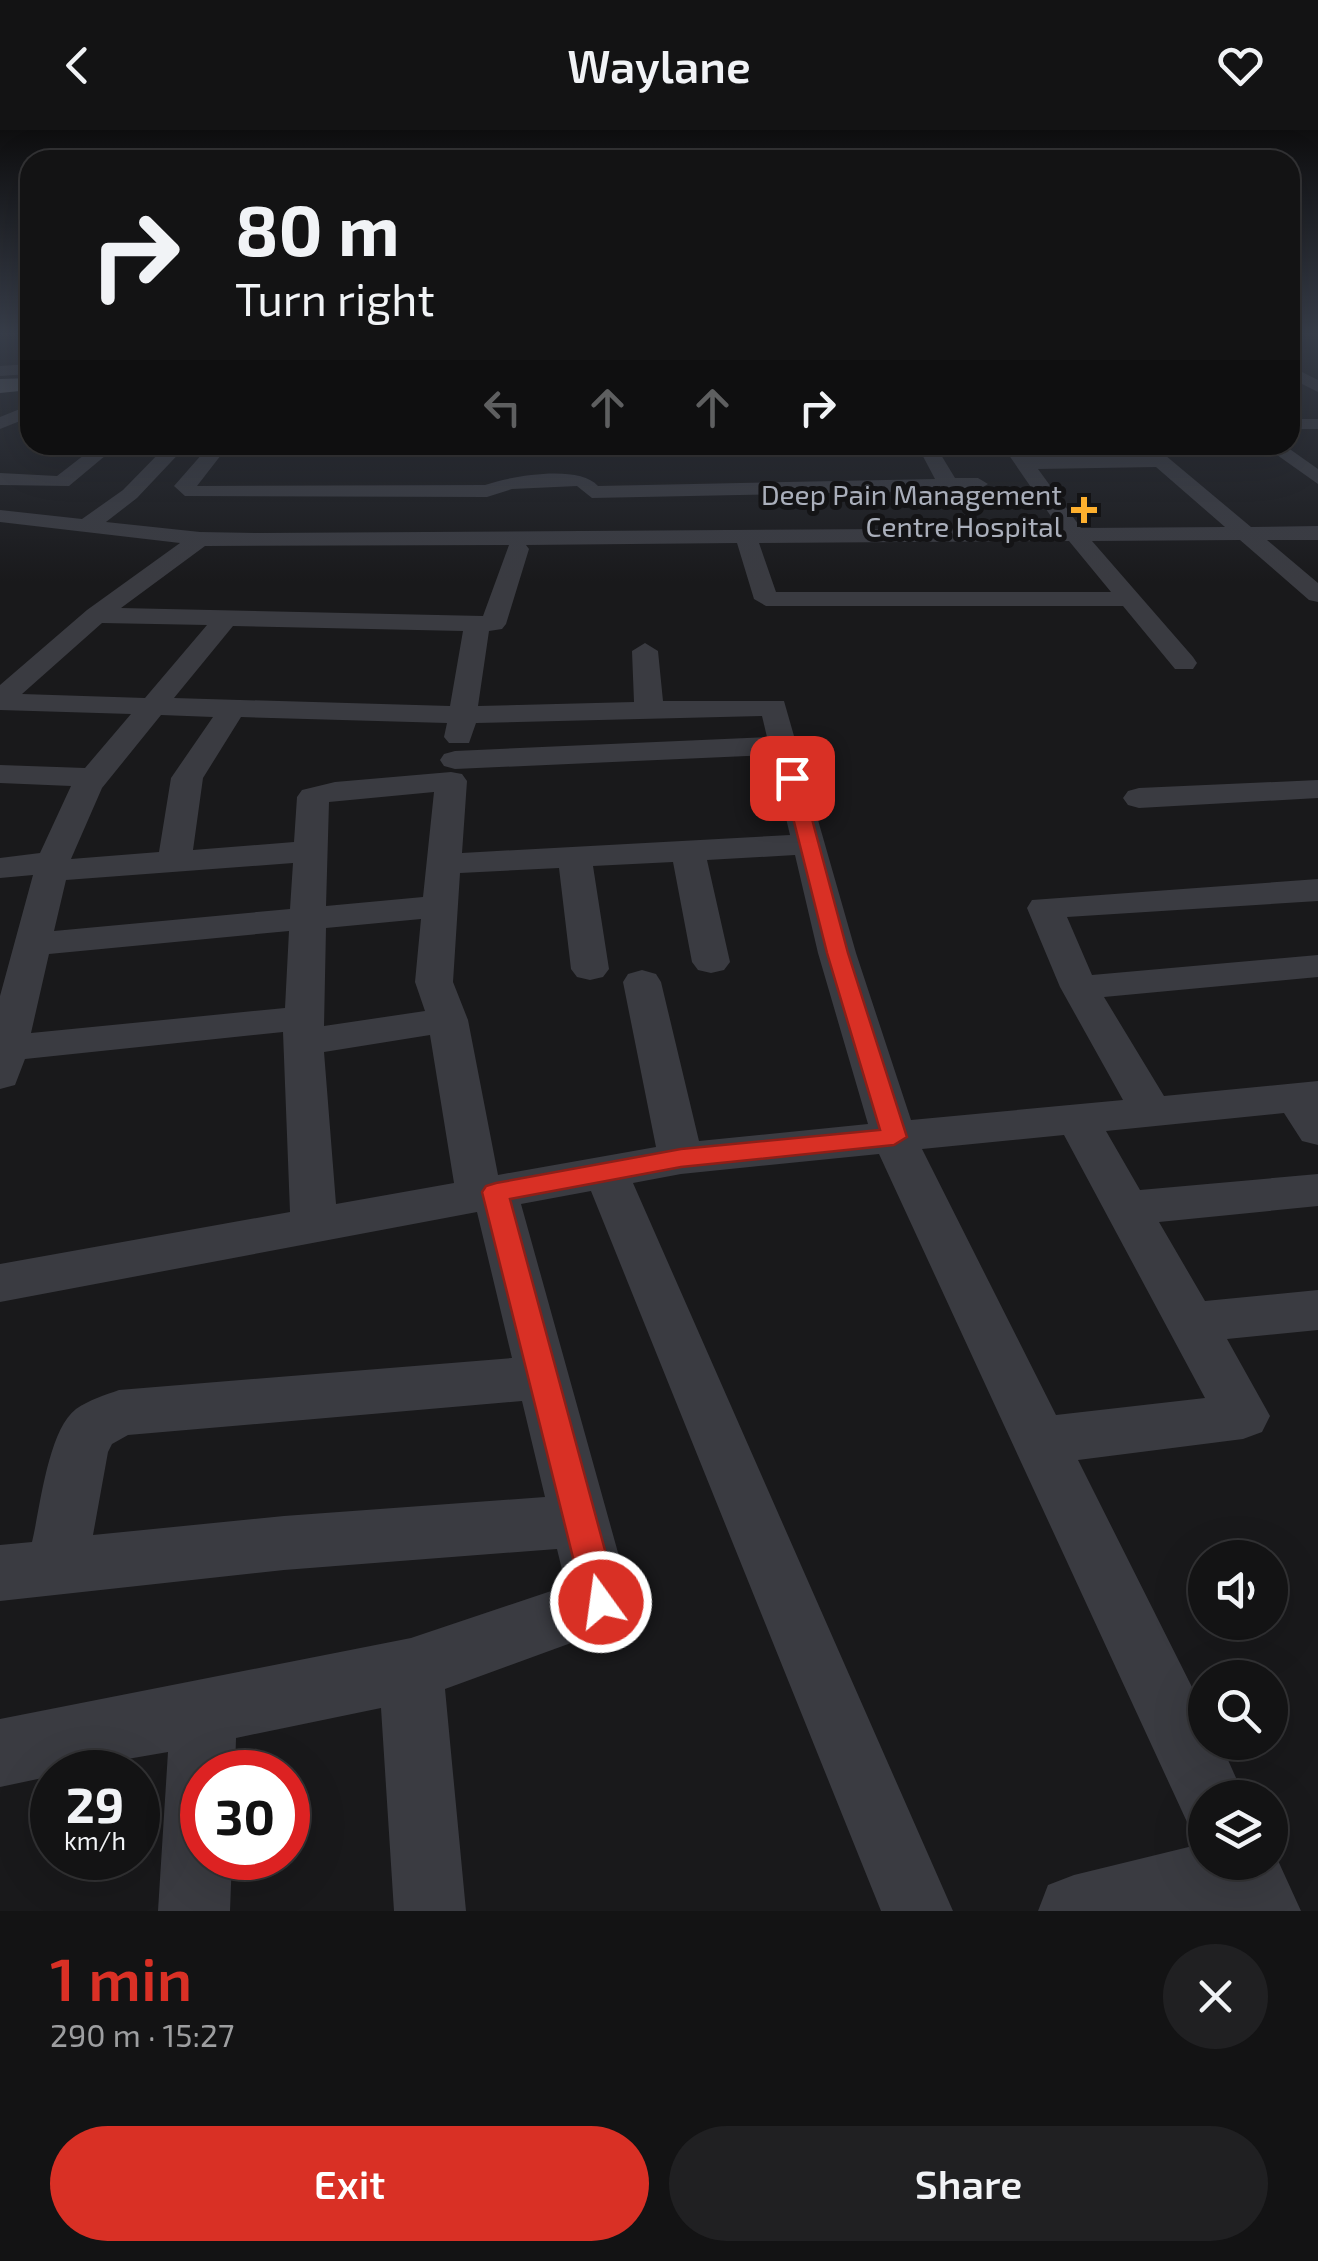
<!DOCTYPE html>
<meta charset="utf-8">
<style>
:root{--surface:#131314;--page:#202022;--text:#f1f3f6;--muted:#9d9ea0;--line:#323234;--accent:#d93025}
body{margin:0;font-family:"Exo 2",sans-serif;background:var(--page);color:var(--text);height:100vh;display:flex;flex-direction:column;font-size:38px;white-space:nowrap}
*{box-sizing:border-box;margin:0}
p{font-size:32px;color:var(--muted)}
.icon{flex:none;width:55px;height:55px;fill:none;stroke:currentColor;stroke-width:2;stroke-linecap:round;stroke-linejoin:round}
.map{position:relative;height:1781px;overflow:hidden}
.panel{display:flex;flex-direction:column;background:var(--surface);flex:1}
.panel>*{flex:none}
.hud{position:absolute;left:20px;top:20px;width:1280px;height:305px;border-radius:30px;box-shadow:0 10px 40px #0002,0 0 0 2px var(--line);background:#131314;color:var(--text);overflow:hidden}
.buttons{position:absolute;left:1188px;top:1410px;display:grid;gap:20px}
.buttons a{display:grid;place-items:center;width:100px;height:100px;border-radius:50%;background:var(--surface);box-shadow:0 10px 40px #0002,0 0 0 2px var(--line);font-size:50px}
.speed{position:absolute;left:30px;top:1620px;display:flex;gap:20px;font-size:50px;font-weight:700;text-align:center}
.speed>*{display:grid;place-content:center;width:130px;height:130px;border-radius:50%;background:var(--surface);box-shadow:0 10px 40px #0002,0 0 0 2px var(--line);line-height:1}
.speed small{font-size:25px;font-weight:400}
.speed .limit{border:15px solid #d22;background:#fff;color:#111}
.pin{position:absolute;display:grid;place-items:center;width:85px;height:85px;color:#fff;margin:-42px;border-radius:20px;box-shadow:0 5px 15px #0006}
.me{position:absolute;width:110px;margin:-55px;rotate:346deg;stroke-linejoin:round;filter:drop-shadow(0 0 8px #0008)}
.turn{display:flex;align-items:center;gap:35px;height:210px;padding:0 50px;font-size:45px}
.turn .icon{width:130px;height:130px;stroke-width:2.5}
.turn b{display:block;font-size:70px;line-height:85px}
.lanes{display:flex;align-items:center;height:95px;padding:0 50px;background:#0003;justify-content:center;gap:50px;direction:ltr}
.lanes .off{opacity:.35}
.round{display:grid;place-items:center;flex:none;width:105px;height:105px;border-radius:52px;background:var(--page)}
.overview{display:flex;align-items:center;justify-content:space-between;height:170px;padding:0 50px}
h1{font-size:60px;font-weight:600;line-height:75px;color:var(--accent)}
.cta{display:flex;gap:20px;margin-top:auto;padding:20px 50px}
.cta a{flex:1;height:115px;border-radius:60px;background:var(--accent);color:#fff;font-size:40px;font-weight:600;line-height:115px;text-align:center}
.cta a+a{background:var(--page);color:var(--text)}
header{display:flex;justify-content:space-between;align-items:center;height:130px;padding:0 50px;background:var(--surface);font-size:45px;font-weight:600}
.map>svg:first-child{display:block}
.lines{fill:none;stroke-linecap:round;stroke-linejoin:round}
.minor{fill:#3a3b41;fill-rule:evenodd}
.major{fill:#555860;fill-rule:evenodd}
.route{fill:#d93025;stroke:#8d1f18;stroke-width:2.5}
.poi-dot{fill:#feb02e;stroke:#141416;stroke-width:4}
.labels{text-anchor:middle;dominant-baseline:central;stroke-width:10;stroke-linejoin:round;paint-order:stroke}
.far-poi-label{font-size:28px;fill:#abb0bc;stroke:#141416;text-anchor:end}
</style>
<header><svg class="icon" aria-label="back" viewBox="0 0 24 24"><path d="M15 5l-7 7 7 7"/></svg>Waylane<svg class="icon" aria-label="heart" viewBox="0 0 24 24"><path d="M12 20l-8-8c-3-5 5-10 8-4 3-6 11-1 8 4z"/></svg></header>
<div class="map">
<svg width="1318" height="1781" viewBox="0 0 1318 1781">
<rect width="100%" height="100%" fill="#19191b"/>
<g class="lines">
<path class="minor" d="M30,234V244L0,246V236Z
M1290,236L1318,250V262L1290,248Z
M30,275V287L0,299V287Z
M1290,289H1318V299H1290Z
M97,315H118L69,356L0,355V343L57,346Z
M167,315H187L137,368L106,392L200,402L259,403L1059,398L1002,315H1021L1029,327L1143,325L1133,315H1153L1251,397L1318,396V410H1267L1318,453V472L1309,470L1240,410L1092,411L1193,527L1197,533L1193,539H1175L1123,476H766L754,469L737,413L526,415L529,419L506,494L502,499L489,501L478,576L634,572L632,521L645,513L658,521L663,571H784L856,823L911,990L1123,970L1060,857L1027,778L1032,770L1318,749V771L1067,787L1092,845L1318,825V847L1104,867L1164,966L1318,951V1015L1302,1011L1284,983L1106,1001L1140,1060L1318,1044V1076L1159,1092L1205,1171L1318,1160V1200L1227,1209L1270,1286L1262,1302L1243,1309L1078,1330L1205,1583V1612H1220L1245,1668H1205V1700L1187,1692L879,1024L681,1044L633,1053L953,1781H881L591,1061L521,1074L632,1473L623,1494L445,1559L466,1781H394L381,1578L236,1608L235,1642H202V1728H232L230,1781H158L168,1622L52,1642V1646L0,1657V1589L411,1508L566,1456L557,1419L284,1440L0,1471V1415L32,1412C40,1379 48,1300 76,1279C89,1270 105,1265 119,1260L512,1228L477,1082L0,1172V1134L290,1082L283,902L25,929L15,955L0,959V866L33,745L0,748V728L40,723L71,656L0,653V635L85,638L131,584L0,580V555L87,480L180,413L0,392V380L82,389L123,360ZM1156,337L1225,397L1081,398L1038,339ZM1069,411L1111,462H776L759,413ZM509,415L483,486L121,478L205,416ZM102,493L207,495L145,568L22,564ZM233,496L463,501L450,576L174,568ZM161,585L213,587L171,648L159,722L71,729L102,658ZM762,586L767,607L455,621L444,624L440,630L444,636L455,639L771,625L790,705L462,723L467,651L462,644L451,642L335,652L302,660L297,667L294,712L193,720L203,648L241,587L447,593L444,607L449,613H469L476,593ZM434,662L423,767L326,776L329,672ZM795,725L818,823L868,994L699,1011L661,852L656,844L642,840L628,844L623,852L656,1017L498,1045L468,890L453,852L460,743L559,738L571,839L577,847L590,850L603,847L609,839L593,736L673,732L692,832L698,840L711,843L724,840L730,832L707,730ZM293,733L290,779L54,801L66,750ZM421,789L415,852L425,881L324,896L326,798ZM289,801L285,878L31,903L49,824ZM430,905L454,1053L336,1074L324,922ZM1064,1005L1205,1268L1056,1285L922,1019ZM522,1271L545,1367L284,1386L93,1405L108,1322L112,1314L128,1305Z
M210,315L228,316L197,356L485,355C511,346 579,334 598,356L935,349L917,315H935L955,348H978L988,354L978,360L592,368L577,356L512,359L487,367L185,366L174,356Z
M702,315H885V316L876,322L709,324L702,322Z
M1263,315H1284L1318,339V354Z
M1318,650V668L1139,678L1128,675L1123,668L1128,661L1139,658Z
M1205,1713V1732H1270V1713L1301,1781H1038L1048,1755L1074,1745Z"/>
<path class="major" d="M30,248V260L0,263V249Z"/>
</g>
<linearGradient id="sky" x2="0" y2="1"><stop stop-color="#0e0e0f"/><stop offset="0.45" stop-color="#383e4a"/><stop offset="1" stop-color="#383e4a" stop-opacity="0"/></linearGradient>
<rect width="1318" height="452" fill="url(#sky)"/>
<path class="route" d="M792,643L801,648L848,823L907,1007L894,1015L681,1037L510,1069L619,1472L614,1484L601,1489L589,1484L584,1472L482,1062L486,1056L496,1053L681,1019L880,1000L827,823L783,648Z"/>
<path class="poi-dot" d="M1079 365h10v10h10v10h-10v10h-10v-10h-10v-10h10z"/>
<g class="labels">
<g class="far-poi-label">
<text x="1062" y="364">Deep Pain Management<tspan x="1062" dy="32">Centre Hospital</tspan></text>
</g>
</g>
</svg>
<div class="buttons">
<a><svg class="icon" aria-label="sound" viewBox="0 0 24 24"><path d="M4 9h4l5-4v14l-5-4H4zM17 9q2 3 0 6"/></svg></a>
<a><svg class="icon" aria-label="search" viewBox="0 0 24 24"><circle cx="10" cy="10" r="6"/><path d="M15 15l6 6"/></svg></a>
<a><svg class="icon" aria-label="layers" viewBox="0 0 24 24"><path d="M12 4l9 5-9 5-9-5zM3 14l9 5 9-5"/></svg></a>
</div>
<div class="speed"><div>29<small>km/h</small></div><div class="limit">30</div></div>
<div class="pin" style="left:792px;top:648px;background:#d93025"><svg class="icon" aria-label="arrive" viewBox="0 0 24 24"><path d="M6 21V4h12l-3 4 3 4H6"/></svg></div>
<svg class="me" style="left:601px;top:1472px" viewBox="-20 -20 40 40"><circle r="17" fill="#d93025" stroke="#fff" stroke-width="3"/><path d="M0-11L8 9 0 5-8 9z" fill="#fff"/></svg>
<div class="hud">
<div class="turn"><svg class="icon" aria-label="right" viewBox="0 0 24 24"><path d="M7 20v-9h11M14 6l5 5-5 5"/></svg><div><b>80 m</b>Turn right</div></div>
<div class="lanes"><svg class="icon off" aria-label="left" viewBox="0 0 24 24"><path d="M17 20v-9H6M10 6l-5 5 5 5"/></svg><svg class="icon off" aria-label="ahead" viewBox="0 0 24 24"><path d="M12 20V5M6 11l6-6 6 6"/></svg><svg class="icon off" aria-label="ahead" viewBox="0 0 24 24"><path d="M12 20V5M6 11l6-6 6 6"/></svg><svg class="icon" aria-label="right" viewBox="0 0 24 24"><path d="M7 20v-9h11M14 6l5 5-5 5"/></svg></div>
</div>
</div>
<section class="panel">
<div class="overview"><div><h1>1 min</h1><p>290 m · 15:27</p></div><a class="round"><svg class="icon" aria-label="close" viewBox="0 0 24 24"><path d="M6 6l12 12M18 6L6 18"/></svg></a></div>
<div class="cta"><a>Exit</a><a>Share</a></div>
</section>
